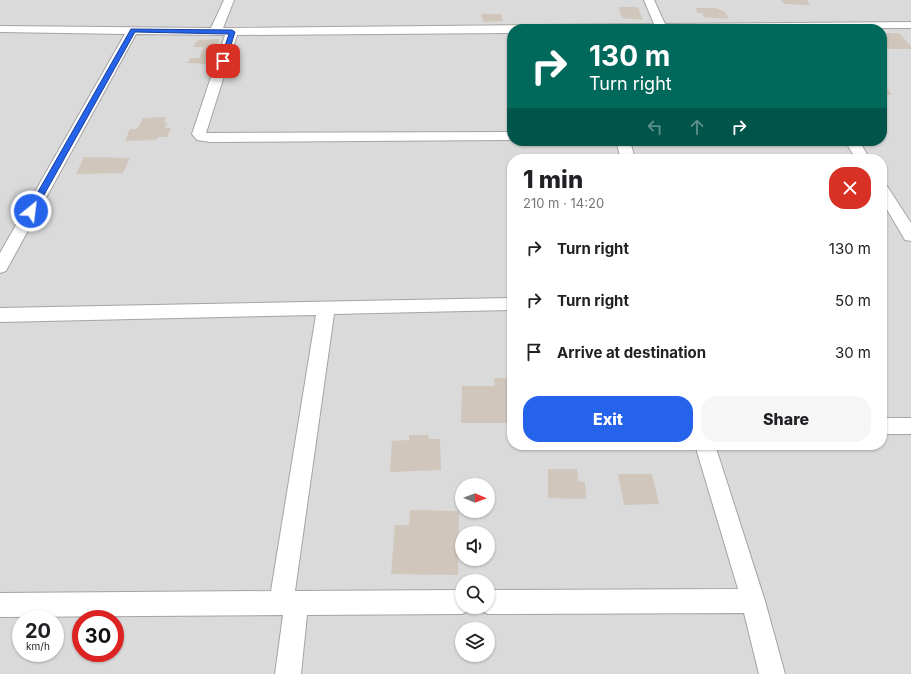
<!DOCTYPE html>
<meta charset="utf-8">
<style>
:root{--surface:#fff;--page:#f6f6f6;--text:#202124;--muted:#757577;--accent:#2563eb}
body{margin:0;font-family:Inter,sans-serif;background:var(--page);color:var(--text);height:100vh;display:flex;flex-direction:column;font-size:15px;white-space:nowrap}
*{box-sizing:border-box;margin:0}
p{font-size:13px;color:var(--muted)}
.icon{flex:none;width:22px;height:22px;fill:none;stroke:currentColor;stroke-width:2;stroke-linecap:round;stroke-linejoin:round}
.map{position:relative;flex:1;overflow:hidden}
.details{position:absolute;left:507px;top:154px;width:380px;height:296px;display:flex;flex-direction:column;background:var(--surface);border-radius:16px;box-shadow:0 1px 3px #0004}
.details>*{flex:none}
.hud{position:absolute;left:507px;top:24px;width:380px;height:122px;border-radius:16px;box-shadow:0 1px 3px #0004;background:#00695c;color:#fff;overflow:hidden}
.needle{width:26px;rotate:91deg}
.controls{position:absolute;left:455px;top:478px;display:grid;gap:8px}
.controls a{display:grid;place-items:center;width:40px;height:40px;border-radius:50%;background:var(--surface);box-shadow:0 1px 3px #0004;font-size:20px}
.speed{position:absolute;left:12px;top:610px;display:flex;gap:8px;font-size:20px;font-weight:700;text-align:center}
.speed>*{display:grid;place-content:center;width:52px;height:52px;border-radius:50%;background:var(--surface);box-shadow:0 1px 3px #0004;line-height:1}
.speed small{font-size:10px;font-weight:400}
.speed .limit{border:6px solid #d22;background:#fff;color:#111}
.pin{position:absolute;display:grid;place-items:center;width:34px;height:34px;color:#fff;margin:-17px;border-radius:8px;box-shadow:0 2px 6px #0006}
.me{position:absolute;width:44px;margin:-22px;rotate:29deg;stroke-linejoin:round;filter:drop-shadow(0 0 3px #0008)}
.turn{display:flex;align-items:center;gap:14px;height:84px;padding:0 16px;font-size:18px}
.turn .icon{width:52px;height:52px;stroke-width:2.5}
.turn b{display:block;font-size:28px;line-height:34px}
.lanes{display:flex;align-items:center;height:38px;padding:0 16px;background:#0003;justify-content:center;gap:20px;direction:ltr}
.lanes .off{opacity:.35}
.round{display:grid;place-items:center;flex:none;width:42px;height:42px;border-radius:16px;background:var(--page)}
.overview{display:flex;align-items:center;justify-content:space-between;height:68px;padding:0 16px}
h1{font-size:24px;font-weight:800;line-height:30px}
.cta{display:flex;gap:8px;margin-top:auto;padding:8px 16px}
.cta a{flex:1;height:46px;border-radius:16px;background:var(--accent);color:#fff;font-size:16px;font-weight:800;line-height:46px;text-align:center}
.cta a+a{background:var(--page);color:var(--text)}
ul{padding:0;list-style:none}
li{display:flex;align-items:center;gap:12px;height:52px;padding:0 16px}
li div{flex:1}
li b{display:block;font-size:15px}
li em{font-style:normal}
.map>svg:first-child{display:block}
.residential{fill:#dbdada;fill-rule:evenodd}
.building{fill:#d0c6bb}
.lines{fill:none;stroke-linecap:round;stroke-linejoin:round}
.minor-casing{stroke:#a4a4a4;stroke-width:2}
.minor{fill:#fff;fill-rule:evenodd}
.route{fill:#2563eb;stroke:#184099}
</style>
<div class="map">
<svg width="911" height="674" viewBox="0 0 911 674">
<rect width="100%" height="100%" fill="#efece2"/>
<path class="residential" d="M0,0H911V674H0ZM512,29H882V141H512ZM512,159H882V445H512ZM462,485H488V511H462ZM462,533H488V559H462ZM462,581H488V607H462ZM21,619H55V653H21ZM81,619H115V653H81ZM462,629H488V655H462Z"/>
<path class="building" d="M781,0H807L810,5L784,4Z
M618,7H638L643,20L622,18Z
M696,8H716L725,12L729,19L704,17L702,13H697Z
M481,14H501L503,21L483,22Z
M882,33H899L911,46V49H882Z
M219,39L210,64L187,63L190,58H199L204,47H193L198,40Z
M882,82L892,95H882Z
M166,117L164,123H167L165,128H171L167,137H158L156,140L125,141L130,129H137L143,118Z
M84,157L130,158L123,173L76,174Z
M494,378H512V423H461L462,386H495Z
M409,435H428L429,439H440L441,470L390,472L392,441L409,440Z
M548,469H577L578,481L585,482L586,499L548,498Z
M618,474H652L659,504L624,505Z
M410,510L459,511L458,575L391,574L395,525H409Z"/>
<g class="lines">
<g class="minor-casing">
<path id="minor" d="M224,0H234L223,28L654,24L644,0H654L665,24L911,22V28L512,29V33L237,35L206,133L512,132V140L210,142L197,140L192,134L225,35L136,34L8,267L6,271L0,273V253L125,34L0,32V26L211,28Z
M616,141H630L635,159H621Z
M845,141H859L870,159H856Z
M882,184L887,186L911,223V241L905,240L882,201Z
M512,298V310L334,314L295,591L462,590V607H472L470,610L462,614L307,615L301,674H275L283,615L0,617V593L271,591L316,315L0,322V308Z
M882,418H911V434H882Z
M695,445H715L765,601L785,674H759L744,613L488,614L480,610L478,607H488V590L738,589Z"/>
</g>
<use href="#minor" class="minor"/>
</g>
<path class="route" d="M131,29L232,30L235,32L226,61L223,63L220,61L229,34L135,32L35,211L34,213H28L27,211Z"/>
</svg>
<div class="controls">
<a><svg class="needle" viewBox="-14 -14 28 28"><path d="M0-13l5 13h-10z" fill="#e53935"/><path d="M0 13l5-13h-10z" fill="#757577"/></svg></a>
<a><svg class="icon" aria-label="sound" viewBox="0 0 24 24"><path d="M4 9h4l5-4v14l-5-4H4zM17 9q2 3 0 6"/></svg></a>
<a><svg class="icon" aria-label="search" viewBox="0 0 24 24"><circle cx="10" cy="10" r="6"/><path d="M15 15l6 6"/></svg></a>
<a><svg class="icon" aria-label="layers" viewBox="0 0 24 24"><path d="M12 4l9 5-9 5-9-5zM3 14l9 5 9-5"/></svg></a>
</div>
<div class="speed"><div>20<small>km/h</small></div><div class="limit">30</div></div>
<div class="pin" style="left:223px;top:61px;background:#d93025"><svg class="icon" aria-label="arrive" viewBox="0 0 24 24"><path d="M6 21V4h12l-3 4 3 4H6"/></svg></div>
<svg class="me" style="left:31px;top:211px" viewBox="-20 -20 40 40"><circle r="17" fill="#2563eb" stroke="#fff" stroke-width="3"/><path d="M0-11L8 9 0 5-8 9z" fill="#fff"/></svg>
<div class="hud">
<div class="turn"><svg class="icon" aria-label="right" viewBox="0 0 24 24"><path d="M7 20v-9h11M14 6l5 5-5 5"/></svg><div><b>130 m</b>Turn right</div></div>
<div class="lanes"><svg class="icon off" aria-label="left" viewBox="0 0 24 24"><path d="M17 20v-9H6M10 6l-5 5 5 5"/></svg><svg class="icon off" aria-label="ahead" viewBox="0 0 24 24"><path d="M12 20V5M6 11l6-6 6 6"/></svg><svg class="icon" aria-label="right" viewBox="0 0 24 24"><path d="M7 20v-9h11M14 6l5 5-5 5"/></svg></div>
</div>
<section class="details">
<div class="overview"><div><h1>1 min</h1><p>210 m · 14:20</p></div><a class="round" style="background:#d93025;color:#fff"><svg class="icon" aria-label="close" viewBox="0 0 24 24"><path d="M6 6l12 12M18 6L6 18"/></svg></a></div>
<ul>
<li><svg class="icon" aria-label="right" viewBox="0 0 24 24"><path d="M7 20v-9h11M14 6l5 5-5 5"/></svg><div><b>Turn right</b></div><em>130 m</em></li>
<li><svg class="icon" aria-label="right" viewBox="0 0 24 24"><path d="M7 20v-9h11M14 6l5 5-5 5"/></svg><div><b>Turn right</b></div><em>50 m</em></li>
<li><svg class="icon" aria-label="arrive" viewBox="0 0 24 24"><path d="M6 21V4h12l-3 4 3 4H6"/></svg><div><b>Arrive at destination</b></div><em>30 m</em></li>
</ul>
<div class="cta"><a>Exit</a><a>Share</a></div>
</section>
</div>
